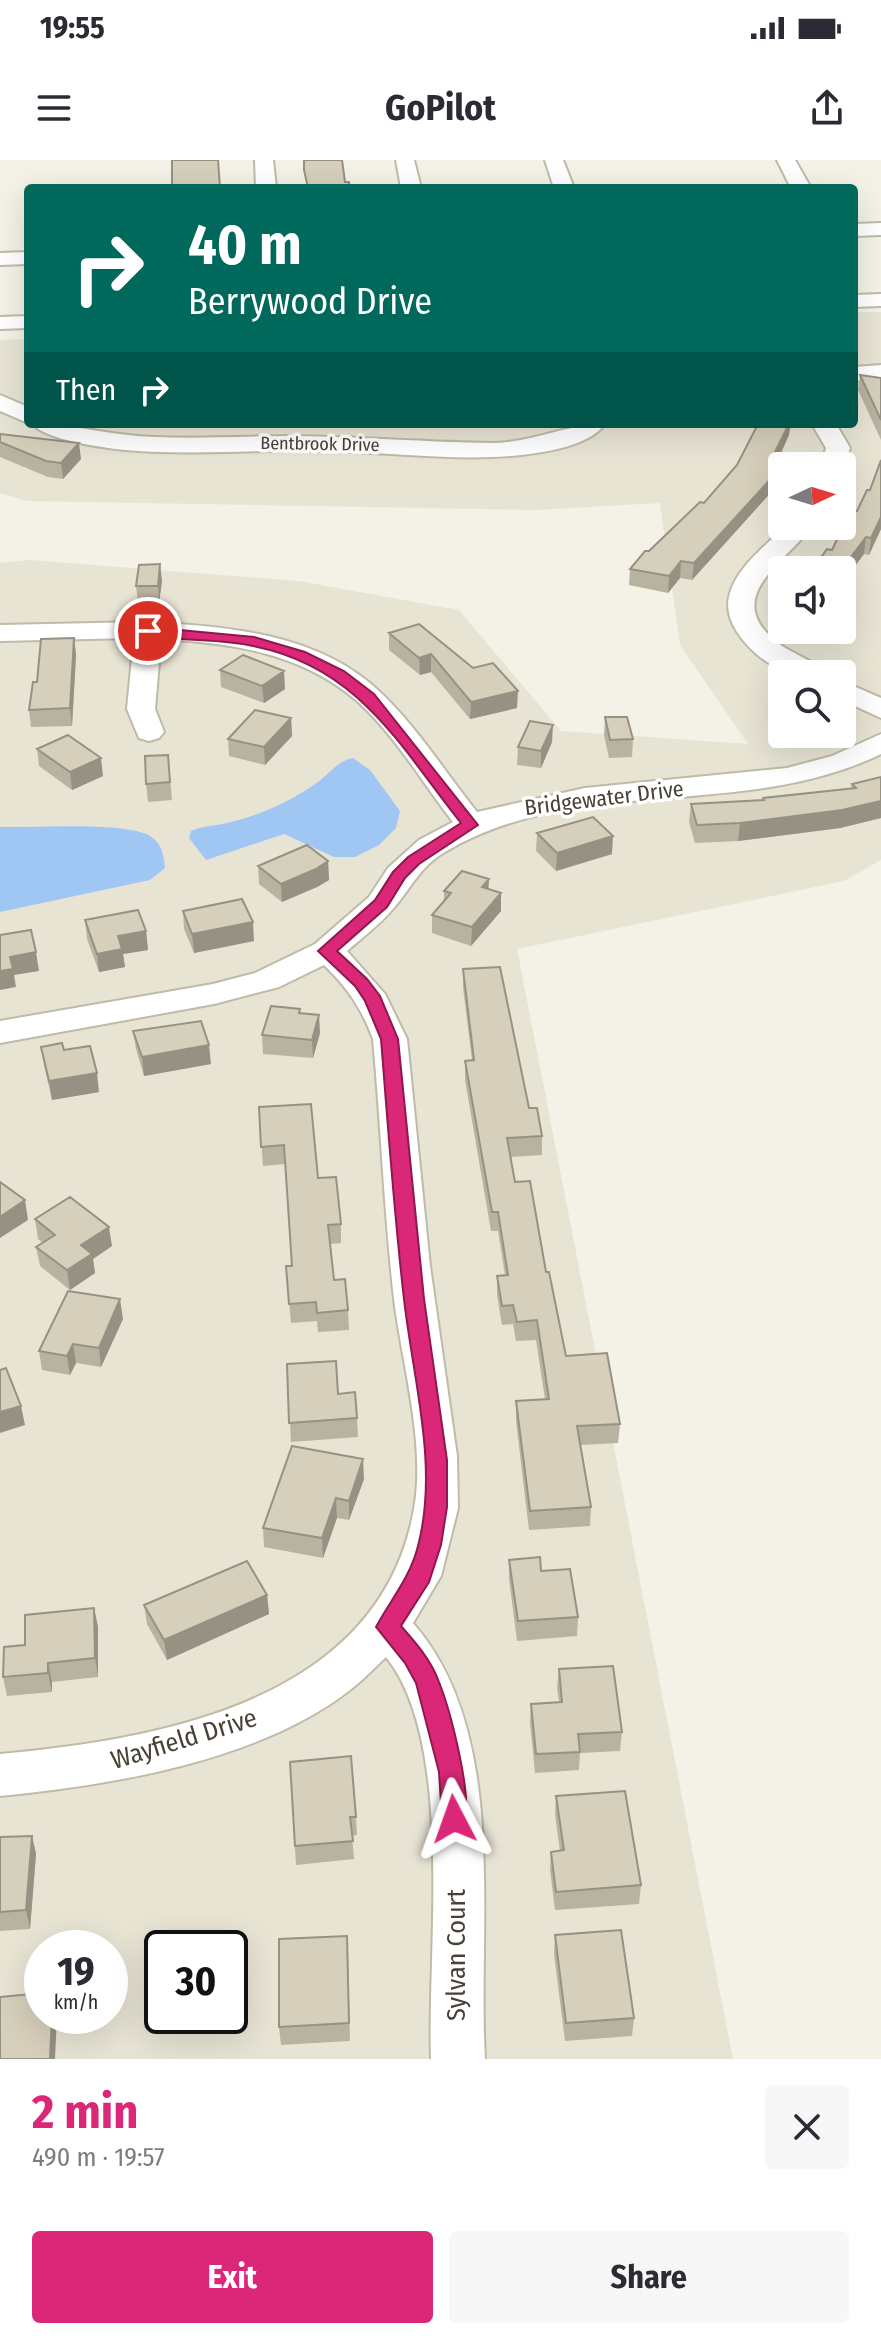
<!DOCTYPE html>
<meta charset="utf-8">
<style>
:root{--surface:#fff;--page:#f7f7f7;--text:#2b2b33;--muted:#7c7c81;--accent:#db2777}
body{margin:0;font-family:"Fira Sans Condensed",sans-serif;background:var(--page);color:var(--text);height:100vh;display:flex;flex-direction:column;font-size:30px;white-space:nowrap}
*{box-sizing:border-box;margin:0}
p{font-size:26px;color:var(--muted)}
.icon{flex:none;width:44px;height:44px;fill:none;stroke:currentColor;stroke-width:2;stroke-linecap:round;stroke-linejoin:round}
.map{position:relative;height:1899px;overflow:hidden}
.details{display:flex;flex-direction:column;background:var(--surface);flex:1}
.details>*{flex:none}
.guide{position:absolute;left:24px;top:24px;width:834px;height:244px;border-radius:8px;box-shadow:0 8px 32px #0002;background:#00695c;color:#fff;overflow:hidden}
.needle{width:52px;rotate:86deg}
.buttons{position:absolute;left:768px;top:292px;display:grid;gap:16px}
.buttons a{display:grid;place-items:center;width:88px;height:88px;border-radius:8px;background:var(--surface);box-shadow:0 8px 32px #0002;font-size:40px}
.speed{position:absolute;left:24px;top:1770px;display:flex;gap:16px;font-size:40px;font-weight:700;text-align:center}
.speed>*{display:grid;place-content:center;width:104px;height:104px;border-radius:50%;background:var(--surface);box-shadow:0 8px 32px #0002;line-height:1}
.speed small{font-size:20px;font-weight:400}
.speed .limit{border:4px solid #111;border-radius:12px;background:#fff;color:#111}
.pin{position:absolute;display:grid;place-items:center;width:68px;height:68px;color:#fff;margin:-34px;border:4px solid #fff;border-radius:50%;box-shadow:0 2px 8px #0007}
.me{position:absolute;width:88px;margin:-44px;rotate:356deg;stroke-linejoin:round;filter:drop-shadow(0 0 6px #0008)}
.turn{display:flex;align-items:center;gap:28px;height:168px;padding:0 32px;font-size:36px}
.turn .icon{width:104px;height:104px;stroke-width:2.5}
.turn b{display:block;font-size:56px;line-height:68px}
.then{display:flex;align-items:center;height:76px;padding:0 32px;background:#0003;gap:16px;font-size:30px}
.round{display:grid;place-items:center;flex:none;width:84px;height:84px;border-radius:8px;background:var(--page)}
.head{display:flex;align-items:center;justify-content:space-between;height:136px;padding:0 32px}
h1{font-size:48px;font-weight:700;line-height:60px;color:var(--accent)}
.cta{display:flex;gap:16px;margin-top:auto;padding:16px 32px}
.cta a{flex:1;height:92px;border-radius:8px;background:var(--accent);color:#fff;font-size:32px;font-weight:700;line-height:92px;text-align:center}
.cta a+a{background:var(--page);color:var(--text)}
.status{display:flex;justify-content:space-between;align-items:center;height:56px;padding:0 40px;background:var(--surface);direction:ltr}
.status svg{height:22px;fill:currentColor}
header{display:flex;justify-content:space-between;align-items:center;height:104px;padding:0 32px;background:var(--surface);font-size:36px;font-weight:700}
.map>svg:first-child{display:block}
.residential{fill:#e8e4d4;fill-rule:evenodd}
.water{fill:#a0c6f3}
.lines{fill:none;stroke-linecap:round;stroke-linejoin:round}
.minor-casing{stroke:#bfbba8;stroke-width:4}
.minor{fill:#fff;fill-rule:evenodd}
.wall{fill:#b8b2a1}
.shaded-wall{fill:#969183}
.building{fill:#d6cfbb;stroke:#969183;stroke-width:2}
.route{fill:#db2777;stroke:#8e194d;stroke-width:2}
.labels{text-anchor:middle;dominant-baseline:central;stroke-width:7;stroke-linejoin:round;paint-order:stroke}
.far-street-label{font-size:18px;fill:#474235;stroke:#fff}
.street-label{font-size:22px;fill:#474235;stroke:#fff}
.near-street-label{font-size:26px;fill:#474235;stroke:#fff}
</style>
<div class="status"><b>19:55</b><svg viewBox="0 0 49 12"><path d="M0 12V9h3v3zM5 12V6h3v6zM10 12V3h3v9zM15 12V0h3v12zM26 1h20v11H26zM47 4h2v5h-2z"/></svg></div>
<header><svg class="icon" aria-label="menu" viewBox="0 0 24 24"><path d="M4 6h16M4 12h16M4 18h16"/></svg>GoPilot<svg class="icon" aria-label="share" viewBox="0 0 24 24"><path d="M12 15V3M7 8l5-5 5 5M5 13v7h14v-7"/></svg></header>
<div class="map">
<svg width="881" height="1899" viewBox="0 0 881 1899">
<rect width="100%" height="100%" fill="#f4f1e6"/>
<path class="residential" d="M854,152H881V700L844,721L517,789L733,1899H0V403L30,400L299,421L459,450L561,571L748,584L680,485L660,343L535,350L26,341L0,333V180L28,179V264H854ZM782,306H842V366H782ZM782,410H842V470H782ZM782,514H842V574H782ZM42,1788H110V1856H42ZM162,1788H230V1856H162Z"/>
<path class="water" d="M353,598L370,610L400,651L396,668L379,685L355,697H334L284,674L206,700L189,678L191,671C203,666 215,666 227,663C258,656 292,641 318,622C330,613 338,601 353,598Z
M0,667C33,668 125,661 150,676C162,683 164,696 165,708L150,720L0,752Z"/>
<g class="lines">
<g class="minor-casing">
<path id="minor" d="M255,0H273L276,28H256Z
M396,0H414L421,28H401Z
M545,0H563L574,28H554Z
M777,0H795L811,28H791Z
M881,63V75L854,76V64Z
M28,92V104L0,105V93Z
M881,134V146L854,147V135Z
M28,156V168L0,169V157Z
M881,205V219L854,221V207Z
M0,235L28,247V263L0,251Z
M33,264C74,264 113,276 155,277C201,279 248,276 295,276C361,277 426,282 491,283C532,283 566,264 605,264C589,286 546,292 521,295C460,302 388,292 326,291C260,289 192,296 125,290C105,288 45,280 33,264Z
M812,264H836L850,288L842,310V306H821L826,288Z
M785,366H812C786,403 719,437 778,483C792,494 815,500 825,514C814,514 798,517 788,513C760,503 719,466 730,433C738,406 766,386 785,366Z
M142,462C224,466 317,472 380,532C417,567 445,612 477,652L585,628L787,608L832,596L881,574V594C744,661 577,613 445,692C420,706 410,730 392,750C379,765 362,778 347,791L385,834L407,879L430,1106L457,1296L458,1348L441,1416L413,1463C510,1574 477,1762 485,1899H431C427,1791 455,1582 386,1497C374,1508 363,1520 350,1530C259,1601 112,1625 0,1636V1594C162,1579 380,1541 414,1349C426,1284 402,1204 394,1139C384,1052 381,965 373,879C362,849 347,827 324,805L279,827L214,844L0,883V861L213,824L255,813L315,784L369,737L388,708L419,680L453,662C422,622 395,575 357,541C302,493 232,483 161,479L155,549L164,572L159,578L149,581L139,578L127,549L134,478L0,481V465Z
M842,521L881,538V558L842,540Z"/>
</g>
<use href="#minor" class="minor"/>
</g>
<path class="wall" d="M860,215L881,218V280L858,230Z
M0,274L81,299L63,319L48,317L0,297Z
M789,275L781,293L782,313L774,329L692,420L680,418L668,433L629,425L630,409L704,343L737,305Z
M857,351L881,369L869,395L864,394L842,423V410L832,390Z
M162,421L159,443H138L136,426Z
M419,464L517,548L470,559L431,512L420,515L389,490V473Z
M74,478L76,495L72,566L31,567L29,550L37,522Z
M220,510L285,529L264,543L221,527Z
M605,557L633,579L632,597L609,598L604,575Z
M291,558L292,576L265,605L229,596L228,579Z
M552,582L541,608L517,605L518,587Z
M37,589L103,616L72,630L39,606Z
M168,595L172,640L148,642L146,624Z
M881,617V658L840,668L738,681L695,683L689,662L691,644L762,640L763,638L851,628L852,624Z
M537,673L612,694L556,711L536,691Z
M328,701L329,720L317,727L282,742L259,724L258,706Z
M444,731L501,733V751L471,786L432,773V755L444,741Z
M183,751L254,781L194,793L184,769Z
M85,760L146,771L148,790L123,794L125,807L99,812L87,779Z
M463,809L542,976V995L511,997L515,1022L546,1112L566,1196L620,1264L618,1283L580,1285L591,1347L590,1366L529,1370L516,1261V1241L545,1239L536,1180L516,1181L513,1164L502,1165L497,1135V1116L505,1115L498,1071H491L465,920V901L472,900L463,828Z
M133,871L211,904L144,916L136,889Z
M320,873L313,898L263,894L262,875Z
M41,887L64,890L99,932L52,940L44,905Z
M259,947L318,1018L341,1064V1083L330,1084L334,1120L348,1150L349,1170L318,1172L317,1161L291,1163L286,1106H292L285,1004L263,1006Z
M35,1059L112,1086L93,1099L95,1113L70,1130L40,1106L36,1087L43,1083L38,1079Z
M123,1159L101,1207L76,1203L70,1215L42,1210L39,1191Z
M287,1204L338,1234L357,1258L358,1277L291,1282Z
M364,1319L349,1360L337,1358L323,1398L264,1387L263,1368Z
M509,1400L541,1411L578,1457L577,1476L517,1481L509,1419Z
M267,1435L269,1454L167,1500L147,1464L144,1445Z
M94,1448L98,1467V1517L52,1522V1532L7,1536L3,1517L25,1485Z
M559,1509L622,1572L620,1591L580,1593L579,1610L535,1613L530,1563L531,1544L559,1542L557,1528Z
M290,1602L356,1657L357,1675L352,1676L354,1699L296,1705Z
M556,1636L641,1725L639,1744L555,1750L550,1710L551,1692L560,1691L555,1655Z
M32,1676L36,1694L30,1769L0,1771V1677Z
M555,1775L634,1858L632,1876L565,1881L554,1794Z
M348,1794L350,1881L281,1885L279,1867Z"/>
<path class="shaded-wall" d="M789,264H791L789,275L774,308L775,292Z
M79,283L81,299L63,319L61,303Z
M785,293L784,306H782V313L774,329L692,420L694,403Z
M881,357V369L869,395L871,378Z
M866,377L864,394L842,423L841,410Z
M681,401L680,418L668,433L669,416Z
M160,404L162,421L159,443L158,426Z
M74,478L76,495L72,566L70,548Z
M431,494V512L420,515L419,498Z
M284,511L285,529L264,543L262,526Z
M518,531L517,548L470,559L471,542Z
M291,558L292,576L265,605L264,587Z
M553,565L552,582L541,608V591Z
M101,598L103,616L72,630L70,612Z
M881,641V658L840,668L738,681L740,663Z
M613,676L612,694L556,711L557,693Z
M328,701L329,720L317,727L282,742L281,724Z
M489,719L488,737L482,727Z
M501,733V751L471,786L472,767Z
M253,762L254,781L194,793L192,774Z
M146,771L148,790L123,794L125,807L99,812L97,794L118,776Z
M36,792L39,811L14,815L16,827L0,830V811L10,797Z
M319,855L320,873L313,898L312,880Z
M209,885L211,904L144,916L142,897Z
M97,913L99,932L52,940L49,921Z
M25,1040L28,1060L0,1078V1057Z
M109,1067L112,1086L93,1099L95,1113L70,1130L67,1110L81,1085Z
M120,1139L123,1159L101,1207L99,1188Z
M73,1184L76,1203L70,1215L67,1196Z
M21,1246L25,1265L0,1273V1252Z
M363,1299L364,1319L349,1360V1341Z
M336,1338L337,1358L323,1398L322,1378Z
M267,1435L269,1454L167,1500L164,1480Z
M94,1448L98,1467V1517L95,1498Z
M48,1503L52,1522V1532L48,1513Z
M32,1676L36,1694L30,1769L26,1750Z
M52,1856H57L55,1899H50Z"/>
<path class="building" d="M172,0H218L220,28H172Z
M304,0H342L345,22H349L350,28H308L304,10Z
M860,215L881,218V260Z
M758,264H789L775,292L785,293L776,313L694,403L681,401L669,416L630,409L645,391H649L700,342L704,343L737,305Z
M0,274L79,283L61,303L46,301L0,282Z
M881,300V357L871,378L866,377L841,410H812L827,389L832,390L851,350L857,351L867,330H870Z
M160,404L158,426H136L139,405Z
M419,464L473,508L493,503L518,531L471,542L431,494L419,498L389,473Z
M74,478L70,548L29,550L33,522H37L41,479Z
M243,495L284,511L262,526L220,510Z
M255,550L291,558L264,587L228,579Z
M605,557H627L633,579L610,580Z
M530,561L553,565L541,591L518,587Z
M68,575L101,598L70,612L37,589Z
M168,595L170,622L146,624L145,596Z
M881,617V641L842,650L740,663L697,665L691,644L764,640L763,638L856,628L852,624Z
M593,657L613,676L557,693L537,673Z
M307,685L328,701L316,709L281,724L258,706Z
M462,711L489,719L482,727L501,733L472,767L432,755L451,733L444,731Z
M242,739L253,762L192,774L183,751Z
M138,750L146,771L118,776L122,789L97,794L85,760Z
M31,770L36,792L10,797L13,809L0,811V775Z
M500,807L529,948H537L542,976L507,978L515,1022L530,1021L546,1112H549L566,1196L607,1193L620,1264L577,1266L591,1347L530,1351L516,1241L549,1239L537,1160L517,1162L513,1145L502,1146L497,1116L508,1115L498,1052H492L465,901L474,900L463,809Z
M271,846L300,849L299,853L319,855L312,880L262,875Z
M201,861L209,885L142,897L133,871Z
M62,883L64,890L90,886L97,913L49,921L41,887Z
M311,944L318,1018L336,1017L341,1064L328,1065L334,1120L345,1119L348,1150L317,1153L316,1142L289,1144L286,1106H292L284,985L261,987L259,947Z
M0,1022L25,1040L0,1057Z
M70,1037L109,1067L81,1085L92,1094L67,1110L36,1087L55,1075L35,1059Z
M68,1131L120,1139L99,1188L73,1184L67,1196L39,1191Z
M336,1201L338,1234L355,1232L357,1258L289,1263L287,1204Z
M6,1208L21,1246L0,1252V1210Z
M292,1286L363,1299L349,1341L336,1338L322,1378L263,1368Z
M540,1397L541,1411L570,1409L578,1457L518,1461L509,1400Z
M247,1401L267,1435L164,1480L144,1445Z
M94,1448L95,1498L48,1503V1513L3,1517L4,1487L25,1485V1455Z
M613,1506L622,1572L578,1574L580,1592L536,1594L531,1544L562,1542L559,1509Z
M351,1596L356,1657H350L353,1681L295,1686L290,1602Z
M625,1631L641,1725L556,1732L551,1692L564,1690L556,1636Z
M32,1676L26,1750L0,1752V1677Z
M621,1770L634,1858L566,1863L555,1775Z
M347,1776L349,1863L279,1867V1779Z
M42,1833V1856H52L50,1899H0V1837Z"/>
<path class="route" d="M148,467L254,477L305,492L344,511L374,534L478,665L419,704L405,718L387,747L337,791L367,819L380,836L398,879L424,1139L447,1300V1347L441,1385L429,1422L401,1466C416,1483 431,1500 439,1522C450,1550 475,1642 463,1667L454,1670L445,1667L442,1659L439,1612L416,1523L405,1503L376,1467C391,1439 410,1418 418,1386C439,1306 413,1220 404,1139C394,1053 388,966 381,879L365,841L355,826L318,791L375,740L393,712L408,697L461,663C399,585 359,507 253,486C217,478 179,482 143,474V468Z"/>
<g class="labels">
<g class="far-street-label">
<text transform="translate(320 284) rotate(1)">Bentbrook Drive</text>
</g>
<g class="street-label">
<text transform="translate(604 638) rotate(-7)">Bridgewater Drive</text>
</g>
<g class="near-street-label">
<text transform="translate(184 1579) rotate(-17)">Wayfield Drive</text>
<text transform="translate(456 1795) rotate(-90)">Sylvan Court</text>
</g>
</g>
</svg>
<div class="buttons">
<a><svg class="needle" viewBox="-14 -14 28 28"><path d="M0-13l5 13h-10z" fill="#e53935"/><path d="M0 13l5-13h-10z" fill="#7c7c81"/></svg></a>
<a><svg class="icon" aria-label="sound" viewBox="0 0 24 24"><path d="M4 9h4l5-4v14l-5-4H4zM17 9q2 3 0 6"/></svg></a>
<a><svg class="icon" aria-label="search" viewBox="0 0 24 24"><circle cx="10" cy="10" r="6"/><path d="M15 15l6 6"/></svg></a>
</div>
<div class="speed"><div>19<small>km/h</small></div><div class="limit">30</div></div>
<div class="pin" style="left:148px;top:471px;background:#d93025"><svg class="icon" aria-label="arrive" viewBox="0 0 24 24"><path d="M6 21V4h12l-3 4 3 4H6"/></svg></div>
<svg class="me" style="left:454px;top:1659px" viewBox="-20 -20 40 40"><path d="M0-17L14 15 0 8-14 15z" fill="#db2777" stroke="#fff" stroke-width="4"/></svg>
<div class="guide">
<div class="turn"><svg class="icon" aria-label="right" viewBox="0 0 24 24"><path d="M7 20v-9h11M14 6l5 5-5 5"/></svg><div><b>40 m</b>Berrywood Drive</div></div>
<div class="then">Then<svg class="icon" aria-label="right" viewBox="0 0 24 24"><path d="M7 20v-9h11M14 6l5 5-5 5"/></svg></div>
</div>
</div>
<section class="details">
<div class="head"><div><h1>2 min</h1><p>490 m · 19:57</p></div><a class="round"><svg class="icon" aria-label="close" viewBox="0 0 24 24"><path d="M6 6l12 12M18 6L6 18"/></svg></a></div>
<div class="cta"><a>Exit</a><a>Share</a></div>
</section>
